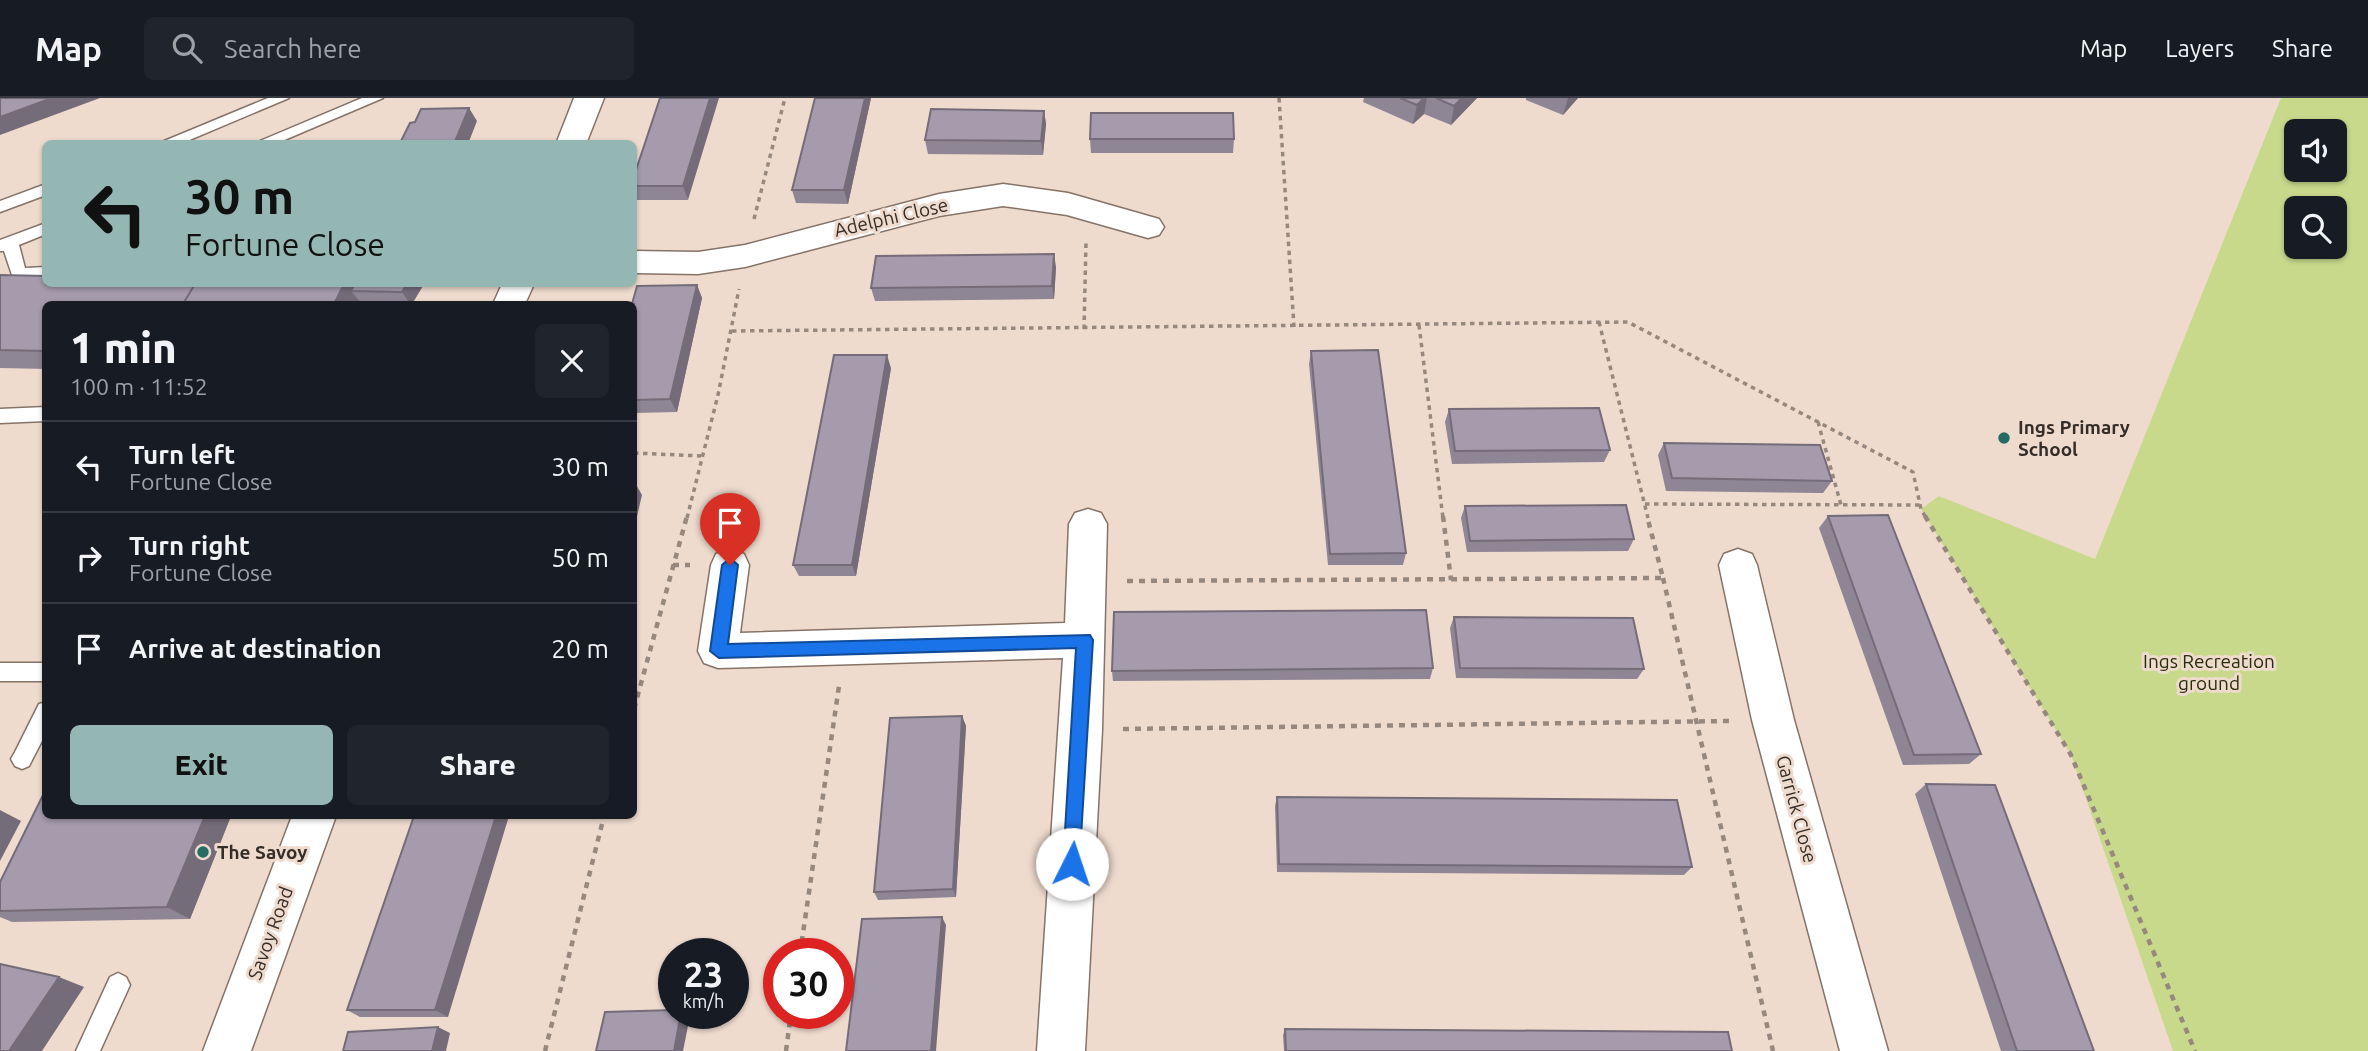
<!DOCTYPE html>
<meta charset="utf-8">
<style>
:root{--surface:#171b24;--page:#20242c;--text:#f1f3f6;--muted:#9ea1a6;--line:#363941;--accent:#95b7b4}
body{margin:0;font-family:Ubuntu,sans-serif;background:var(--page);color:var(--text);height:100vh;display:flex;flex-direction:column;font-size:26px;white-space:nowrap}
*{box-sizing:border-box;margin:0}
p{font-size:23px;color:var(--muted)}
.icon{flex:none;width:38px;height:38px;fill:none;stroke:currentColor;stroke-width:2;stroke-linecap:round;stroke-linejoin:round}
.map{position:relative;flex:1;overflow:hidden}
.details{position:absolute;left:42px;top:203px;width:595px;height:518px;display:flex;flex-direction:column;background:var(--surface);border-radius:10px;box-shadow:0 2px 5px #0004}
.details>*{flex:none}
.banner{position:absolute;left:42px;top:42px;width:595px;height:147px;border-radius:10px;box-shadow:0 2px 5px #0004;background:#95b7b4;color:#111;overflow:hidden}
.fabs{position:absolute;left:2284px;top:21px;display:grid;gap:14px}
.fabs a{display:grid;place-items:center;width:63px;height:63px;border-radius:10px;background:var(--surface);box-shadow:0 2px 5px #0004;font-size:35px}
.speed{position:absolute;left:658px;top:840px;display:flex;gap:14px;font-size:35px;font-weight:700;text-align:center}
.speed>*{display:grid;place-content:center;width:91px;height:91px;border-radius:50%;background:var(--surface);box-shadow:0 2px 5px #0004;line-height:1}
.speed small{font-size:18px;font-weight:400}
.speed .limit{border:10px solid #d22;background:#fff;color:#111}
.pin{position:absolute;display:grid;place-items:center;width:60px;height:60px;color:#fff;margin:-72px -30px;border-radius:50% 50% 50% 0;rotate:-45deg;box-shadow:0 0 7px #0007}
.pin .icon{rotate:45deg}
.me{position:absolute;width:77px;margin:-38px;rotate:4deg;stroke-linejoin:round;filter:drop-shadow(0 0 5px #0008)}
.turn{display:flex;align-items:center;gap:24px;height:147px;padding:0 28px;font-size:32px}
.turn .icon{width:91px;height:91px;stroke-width:2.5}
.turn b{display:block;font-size:49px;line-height:60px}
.round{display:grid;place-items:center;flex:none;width:74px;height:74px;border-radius:10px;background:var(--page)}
.headline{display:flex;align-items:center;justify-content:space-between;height:119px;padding:0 28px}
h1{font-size:42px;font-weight:800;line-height:52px}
.action{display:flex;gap:14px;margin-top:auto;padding:14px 28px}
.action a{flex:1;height:80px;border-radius:10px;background:var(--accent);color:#111;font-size:28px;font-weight:800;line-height:80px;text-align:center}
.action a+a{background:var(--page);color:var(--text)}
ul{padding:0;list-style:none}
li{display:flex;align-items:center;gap:21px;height:91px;padding:0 28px;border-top:2px solid var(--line)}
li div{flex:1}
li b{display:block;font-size:26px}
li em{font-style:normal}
header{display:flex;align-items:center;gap:42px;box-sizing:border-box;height:98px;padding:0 35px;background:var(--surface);border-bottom:2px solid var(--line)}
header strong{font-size:33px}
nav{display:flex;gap:38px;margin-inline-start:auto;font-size:24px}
.search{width:490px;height:63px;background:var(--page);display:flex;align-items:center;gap:18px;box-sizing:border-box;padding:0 24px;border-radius:10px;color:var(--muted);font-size:26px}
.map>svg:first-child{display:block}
.green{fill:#c8d98b;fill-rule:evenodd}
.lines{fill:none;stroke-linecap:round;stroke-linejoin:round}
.service-casing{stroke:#857368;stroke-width:3}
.minor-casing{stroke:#857368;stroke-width:3}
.path-far1{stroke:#96887f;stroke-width:3.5;stroke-dasharray:4.5 4.5;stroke-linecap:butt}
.path{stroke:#96887f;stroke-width:4.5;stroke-dasharray:6 6;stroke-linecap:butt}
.service{fill:#fff;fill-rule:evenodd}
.minor{fill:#fff;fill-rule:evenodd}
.wall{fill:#8e8595}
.shaded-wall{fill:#746c79}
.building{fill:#a59bad;stroke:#746c79;stroke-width:2}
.route{fill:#1a73e8;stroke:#114b97;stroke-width:2}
.poi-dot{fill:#256d64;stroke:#efdbce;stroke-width:2.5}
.labels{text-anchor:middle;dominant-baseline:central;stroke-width:6;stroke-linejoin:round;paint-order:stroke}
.street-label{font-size:19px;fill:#342d28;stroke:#efdbce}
.poi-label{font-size:19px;font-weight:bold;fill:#342d28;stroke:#efdbce;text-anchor:start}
.park-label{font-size:19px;fill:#272d08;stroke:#efdbce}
</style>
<header>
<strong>Map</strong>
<div class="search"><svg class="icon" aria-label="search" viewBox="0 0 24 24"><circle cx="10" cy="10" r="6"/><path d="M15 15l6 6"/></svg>Search here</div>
<nav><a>Map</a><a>Layers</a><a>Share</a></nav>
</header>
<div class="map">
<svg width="2368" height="953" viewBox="0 0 2368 953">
<rect width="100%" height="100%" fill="#efdbce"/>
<path class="green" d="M2281,0H2368V953H2173L2071,657L1921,411L1939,398L2095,461ZM2296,33H2334V72H2296ZM2296,110H2334V149H2296Z"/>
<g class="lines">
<g class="service-casing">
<path id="service" d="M268,0H289L180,46H157Z
M362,0H383L275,46H253Z
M46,86V97L0,114V103Z
M46,125V136L19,147L25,170L46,169V181L13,180L4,153H0V142Z
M46,309V323L0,325V311Z
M0,565H46V583H0Z
M46,604V635L29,668L22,671L15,668L11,661L15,654L39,606Z
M118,875L126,879L130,887L100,953H76L110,879Z"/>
</g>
<g class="minor-casing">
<path id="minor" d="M574,0H604L586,46H556Z
M1003,86L1068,95L1159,121L1164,129L1159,137L1148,140L1067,117L1003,108L939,118L745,169L698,176L634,175V153L698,154L745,147L939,96Z
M502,186H534L525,206H493Z
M1088,411L1101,415L1107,426L1102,632L1085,953H1037L1063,560L718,570L704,565L698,553L711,467L716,456L730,451L744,456L749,467L740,535L1065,525L1069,426L1075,415Z
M1738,451L1752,456L1757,467L1794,622L1888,953H1840L1752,622L1719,467L1724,456Z
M292,718H336L251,953H203Z"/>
</g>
<path class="path-far1" d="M1279,0L1294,229
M754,121L785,0
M1599,224L1648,420
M1419,227L1443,420
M1084,231L1086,144
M732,233L1628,224L1913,374L1921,411L1926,420
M1818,324L1841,407
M634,355L701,358
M1645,406L1920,407
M687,420L718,297L739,191"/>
<path class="path" d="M1443,418L1451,482
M1925,418L2071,657L2195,953
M673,467H690
M1663,480L1773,953
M1127,483L1663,480L1647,418
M634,611L687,418
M1123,631L1730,623
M800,856L839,588
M545,953L604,718
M786,953L791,915"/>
<use href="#service" class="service"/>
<use href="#minor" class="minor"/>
</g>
<path class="wall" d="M660,0L688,102H636L634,96V78Z
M871,0L848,106L796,105L792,92Z
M1364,0H1477L1451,27L1424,16L1413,26L1363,4Z
M1526,0H1578L1563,17L1526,2Z
M1044,13L1046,26L1043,57L928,56L925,42Z
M1090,41H1234L1233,55H1091Z
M1056,169L1054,201L875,203L871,190Z
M0,177L424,186L412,206H46V271L0,270Z
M697,187L702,200L677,314L634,315V206Z
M1311,253L1406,455L1403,467H1328L1309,266Z
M891,270L856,478H799L793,467Z
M1449,311L1610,352L1604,364L1452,366L1445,324Z
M1664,345L1832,383L1823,395L1666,393L1658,357Z
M1465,408L1634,441L1628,453L1467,454L1461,420Z
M1828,418L1981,656L1969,666L1903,667L1819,430Z
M1454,519L1644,571L1637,581L1456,580L1450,530Z
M1433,570L1430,581L1113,583L1112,573Z
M962,618L966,628L956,799L878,802L874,794Z
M1926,686L2094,953H2001L1915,696Z
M1277,699L1692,769L1684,777L1277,774L1275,708Z
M46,718H231L190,821L12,824L0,819V784Z
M414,718L448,919H360L347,912Z
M1285,931L1732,953H1284L1283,937Z"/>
<path class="shaded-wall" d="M52,0H100L0,37V19Z
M710,0H719L688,102L683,88Z
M865,0H871L848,106L844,92Z
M1424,0H1427L1424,16L1413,26L1417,7Z
M1462,0H1477L1451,27L1454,8Z
M1568,0H1578L1563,17Z
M469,10L477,23L468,46H454Z
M1044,13L1046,26L1043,57L1041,43Z
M1054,156L1056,169L1054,201L1052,188Z
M344,186H371L351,193L362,206H334Z
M407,186H424L412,206H410L402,194Z
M697,187L702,200L677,314L670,301Z
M887,257L891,270L856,478L852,467Z
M635,385L642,397L634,431V391Z
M962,618L966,628L956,799L953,791Z
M0,712L21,723L0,763Z
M205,718H231L190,821L167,809Z
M496,718H509L448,919L435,912Z
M942,819L946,827L936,953H931Z
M59,879L84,889L42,953H9Z
M681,915H686L690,918L683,953H674Z
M438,929L450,935L446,953H432Z"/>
<path class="building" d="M0,0H52L0,19Z
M660,0H710L683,88H634V78Z
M815,0H865L844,92H792Z
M1400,0H1424L1417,7Z
M1436,0H1462L1454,8Z
M469,10L454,46L400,45L410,25L415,24L421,11Z
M931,11L1044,13L1041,43L925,42Z
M1091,15H1233L1234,41H1090Z
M1054,156L1052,188L871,190L876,158Z
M0,177L46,178V186H195L183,206H46V253L0,252Z
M195,186H344L334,206H183Z
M355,186H407L402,194L351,193Z
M697,187L670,301L634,302V206H632L637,188Z
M1378,252L1406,455L1330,456L1311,253Z
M834,257H887L852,467H793Z
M1599,310L1610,352L1455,353L1449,311Z
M1664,345L1820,347L1832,383L1672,380Z
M1626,407L1634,441L1470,443L1465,408Z
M1888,417L1981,656L1914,657L1828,418Z
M1426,512L1433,570L1112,573L1114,514Z
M1454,519L1633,520L1644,571L1460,570Z
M962,618L953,791L874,794L890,620Z
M1926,686L1995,687L2094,953H2017Z
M46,691V718H205L167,809L0,813V784Z
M1277,699L1677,702L1692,769L1279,766Z
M414,718H496L435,912H347Z
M942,819L931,953H846L862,821Z
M0,866L59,879L9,953H0Z
M674,912V915H681L674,953H596L605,914Z
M438,929L432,953H343L348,934Z
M1285,931L1728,934L1732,953H1286Z"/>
<path class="route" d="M730,460L738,467L728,546L1090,537L1093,542L1079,772L1072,775L1066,772L1063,766L1076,550L719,560L710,553L722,467Z"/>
<g class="poi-dot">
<circle cx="2004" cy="340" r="7"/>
<circle cx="203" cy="754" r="7"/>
</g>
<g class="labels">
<g class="street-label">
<text transform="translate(891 119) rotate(-13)">Adelphi Close</text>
<text transform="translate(1797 711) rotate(75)">Garrick Close</text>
<text transform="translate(270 835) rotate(-70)">Savoy Road</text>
</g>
<g class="poi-label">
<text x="2018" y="329">Ings Primary<tspan x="2018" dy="22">School</tspan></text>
<text x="217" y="754">The Savoy</text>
</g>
<g class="park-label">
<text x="2209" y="563">Ings Recreation<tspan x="2209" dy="22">ground</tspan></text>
</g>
</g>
</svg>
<div class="fabs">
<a><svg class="icon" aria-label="sound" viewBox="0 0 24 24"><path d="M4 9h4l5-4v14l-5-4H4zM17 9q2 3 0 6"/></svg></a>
<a><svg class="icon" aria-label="search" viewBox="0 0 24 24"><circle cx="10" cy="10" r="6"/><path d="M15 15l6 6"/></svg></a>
</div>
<div class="speed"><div>23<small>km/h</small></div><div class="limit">30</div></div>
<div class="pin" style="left:730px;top:467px;background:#d93025"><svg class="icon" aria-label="arrive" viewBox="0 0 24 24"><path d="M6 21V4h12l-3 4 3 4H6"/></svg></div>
<svg class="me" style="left:1072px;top:766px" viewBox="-20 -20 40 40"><circle r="19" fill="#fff"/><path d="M0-13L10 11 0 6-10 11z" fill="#1a73e8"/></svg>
<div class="banner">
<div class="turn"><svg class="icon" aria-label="left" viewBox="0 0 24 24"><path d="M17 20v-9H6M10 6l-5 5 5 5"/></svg><div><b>30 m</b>Fortune Close</div></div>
</div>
<section class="details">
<div class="headline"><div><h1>1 min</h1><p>100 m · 11:52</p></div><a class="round"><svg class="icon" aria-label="close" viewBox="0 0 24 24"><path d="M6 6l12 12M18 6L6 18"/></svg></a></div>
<ul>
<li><svg class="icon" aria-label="left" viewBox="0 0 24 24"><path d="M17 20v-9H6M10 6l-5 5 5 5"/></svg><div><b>Turn left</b><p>Fortune Close</p></div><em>30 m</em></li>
<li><svg class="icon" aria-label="right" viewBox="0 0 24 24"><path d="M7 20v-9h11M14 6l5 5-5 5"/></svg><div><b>Turn right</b><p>Fortune Close</p></div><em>50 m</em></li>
<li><svg class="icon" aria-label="arrive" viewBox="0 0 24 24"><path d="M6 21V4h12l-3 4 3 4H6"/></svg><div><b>Arrive at destination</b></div><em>20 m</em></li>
</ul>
<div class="action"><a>Exit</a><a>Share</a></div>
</section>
</div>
